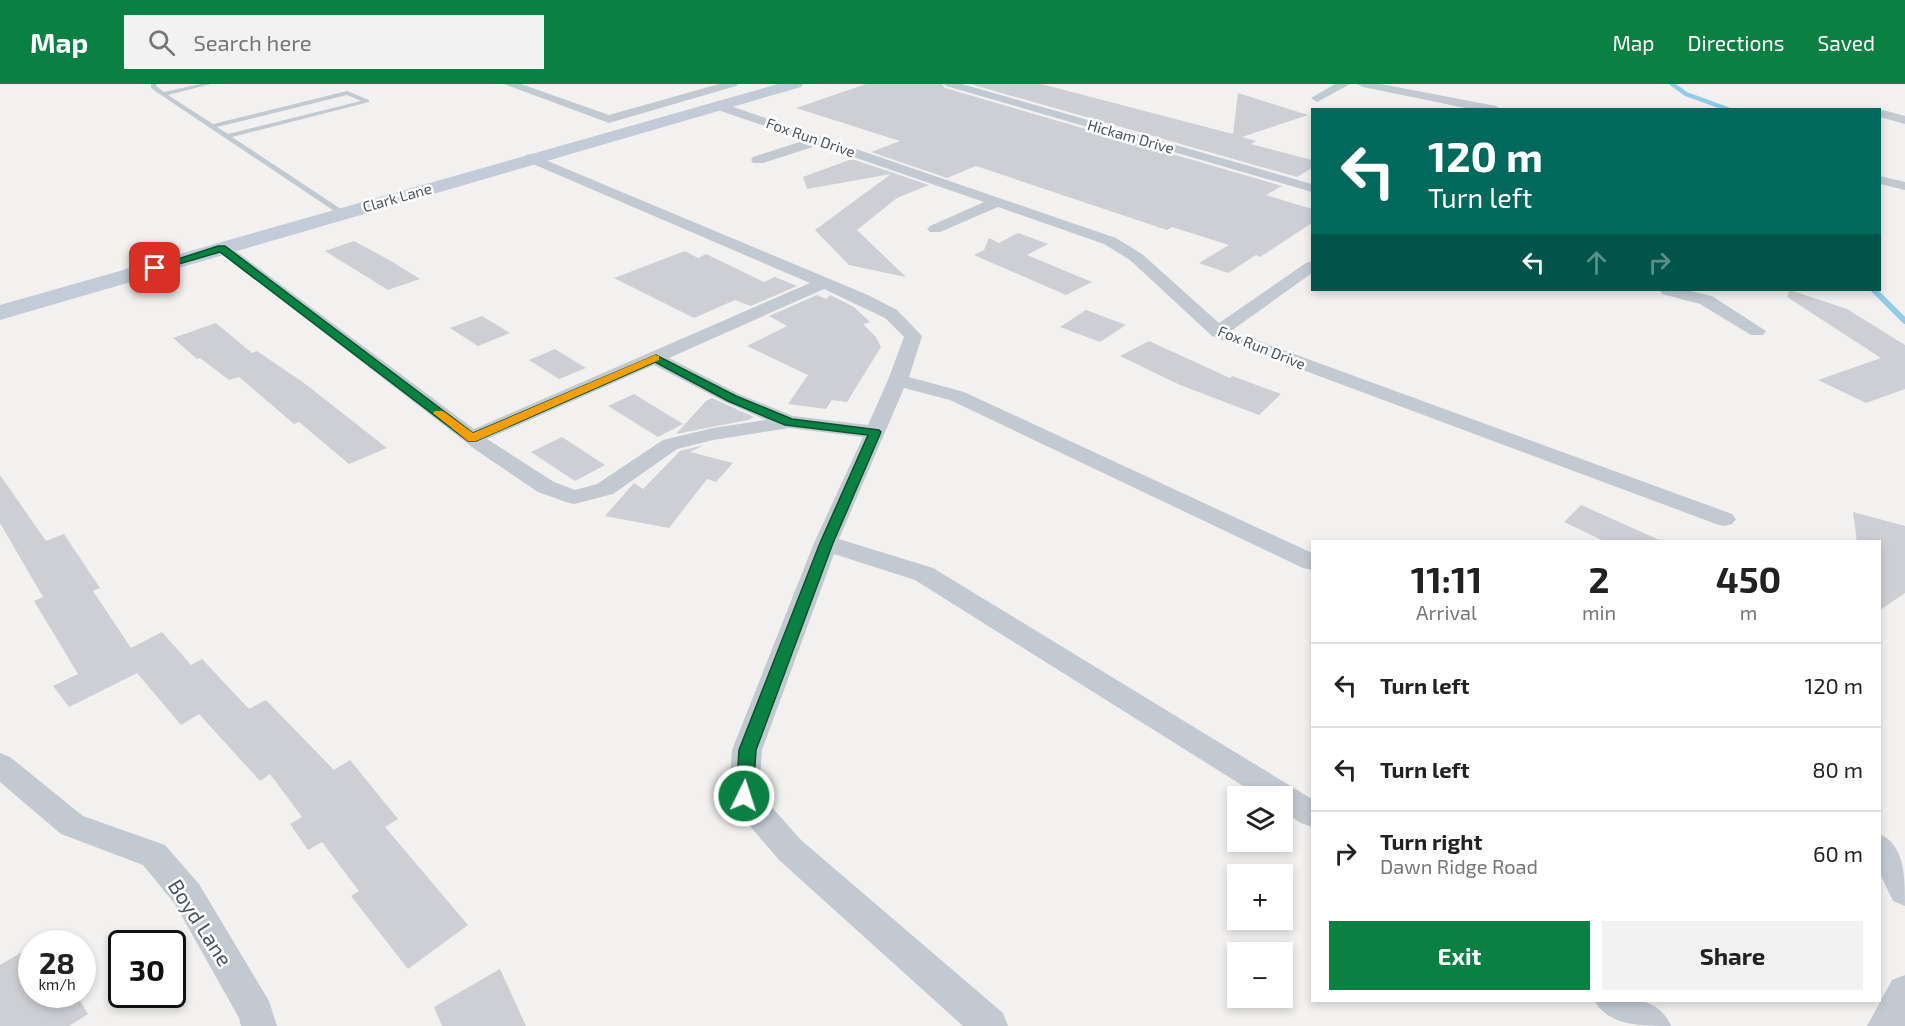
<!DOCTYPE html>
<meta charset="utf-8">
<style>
:root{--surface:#fff;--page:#f2f2f2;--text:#222;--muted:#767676;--line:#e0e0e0;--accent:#0b8043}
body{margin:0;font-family:"Exo 2",sans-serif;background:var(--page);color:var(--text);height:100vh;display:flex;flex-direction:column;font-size:22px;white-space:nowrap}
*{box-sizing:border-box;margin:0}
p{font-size:20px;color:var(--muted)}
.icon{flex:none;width:33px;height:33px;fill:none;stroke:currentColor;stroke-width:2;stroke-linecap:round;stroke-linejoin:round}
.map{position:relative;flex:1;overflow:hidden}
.panel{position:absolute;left:1311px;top:456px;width:570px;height:462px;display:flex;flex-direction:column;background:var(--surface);border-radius:0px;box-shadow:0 3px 9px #0003}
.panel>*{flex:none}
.top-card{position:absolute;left:1311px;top:24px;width:570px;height:183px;border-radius:0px;box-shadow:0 3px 9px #0003;background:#00695c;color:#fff;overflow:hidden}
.fabs{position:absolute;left:1227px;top:702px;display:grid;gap:12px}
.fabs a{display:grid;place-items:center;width:66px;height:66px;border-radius:0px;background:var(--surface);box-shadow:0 3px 9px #0003;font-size:30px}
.speed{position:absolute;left:18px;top:846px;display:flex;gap:12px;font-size:30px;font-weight:700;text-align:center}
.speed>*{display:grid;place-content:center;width:78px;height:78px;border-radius:50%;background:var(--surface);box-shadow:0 3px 9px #0003;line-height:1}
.speed small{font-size:15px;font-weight:400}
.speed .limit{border:3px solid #111;border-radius:9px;background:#fff;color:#111}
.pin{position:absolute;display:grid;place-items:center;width:51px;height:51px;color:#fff;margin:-26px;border-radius:12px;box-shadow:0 3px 9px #0006}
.me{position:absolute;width:66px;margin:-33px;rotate:4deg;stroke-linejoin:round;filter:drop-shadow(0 0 4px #0008)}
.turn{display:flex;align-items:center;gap:21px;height:126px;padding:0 18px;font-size:27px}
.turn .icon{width:78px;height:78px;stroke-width:2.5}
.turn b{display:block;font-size:42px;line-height:51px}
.lanes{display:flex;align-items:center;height:57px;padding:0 18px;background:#0003;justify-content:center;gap:30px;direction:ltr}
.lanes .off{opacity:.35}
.eta{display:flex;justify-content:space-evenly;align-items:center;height:102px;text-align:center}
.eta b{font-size:36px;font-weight:700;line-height:42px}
.cta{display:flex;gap:12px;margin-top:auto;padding:12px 18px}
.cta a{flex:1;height:69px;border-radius:0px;background:var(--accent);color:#fff;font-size:24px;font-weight:700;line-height:69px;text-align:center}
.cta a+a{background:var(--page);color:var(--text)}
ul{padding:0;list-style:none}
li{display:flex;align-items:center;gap:18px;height:84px;padding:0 18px;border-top:2px solid var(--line)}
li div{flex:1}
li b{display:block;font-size:22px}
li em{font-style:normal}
header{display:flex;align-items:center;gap:36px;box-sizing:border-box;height:84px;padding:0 30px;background:var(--accent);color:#fff}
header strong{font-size:28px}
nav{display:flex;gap:33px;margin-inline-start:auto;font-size:21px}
.search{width:420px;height:54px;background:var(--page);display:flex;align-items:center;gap:15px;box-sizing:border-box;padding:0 21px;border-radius:0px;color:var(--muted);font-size:22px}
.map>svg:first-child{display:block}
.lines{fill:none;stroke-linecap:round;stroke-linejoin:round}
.stream-far1{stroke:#91cbe7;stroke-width:4.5}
.stream{stroke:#91cbe7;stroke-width:6}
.building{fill:#cdcfd4}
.service{fill:#c2c9d1;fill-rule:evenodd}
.minor{fill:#c2c9d1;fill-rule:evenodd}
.secondary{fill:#c4cbd8;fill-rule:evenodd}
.route{fill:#0b8043;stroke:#07532c;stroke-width:1.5}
.slow{fill:#f59e0b}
.labels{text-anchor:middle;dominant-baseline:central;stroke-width:5;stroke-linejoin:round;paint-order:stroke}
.far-street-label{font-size:15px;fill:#49515d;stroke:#fff}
.near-street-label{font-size:21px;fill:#49515d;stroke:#fff}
</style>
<header>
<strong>Map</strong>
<div class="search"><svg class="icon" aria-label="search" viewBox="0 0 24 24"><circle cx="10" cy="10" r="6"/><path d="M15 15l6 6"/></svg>Search here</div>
<nav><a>Map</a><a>Directions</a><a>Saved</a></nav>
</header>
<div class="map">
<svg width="1905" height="942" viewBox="0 0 1905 942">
<rect width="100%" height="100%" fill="#f2f1f0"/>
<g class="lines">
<path class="stream-far1" d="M1672,0L1686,10L1730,26"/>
<path class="stream" d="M1874,206L1905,237"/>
</g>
<path class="building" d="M866,0H942L945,4L1282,102L1266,111L1312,125V139L1260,173L1256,171L1228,189L1199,179L1229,161L1172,143L1167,146L976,82L947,94L871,68L900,57L796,24Z
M970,0H1041L1233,50L1238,9L1308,31L1242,53L1256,57L1251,60L1312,76V84L1297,93Z
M852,75L929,101L897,114L857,146L906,193L849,181L815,146L891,90L807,105L803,93Z
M1018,149L1048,160L1027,171L1092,198L1066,211L974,171L984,166L989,154L999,159Z
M354,157L391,177L420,195L388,206L325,167Z
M685,167L698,174L706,170L764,198L775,193L797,202L751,222L735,216L694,234L614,194Z
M1790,206L1847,225L1905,261V305L1866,319L1818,296L1881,274L1787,213Z
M817,211L826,215L830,211L854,223L870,238L863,240L876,253L881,263L847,318L832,316L826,325L788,320L808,291L747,262L787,242L769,232Z
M1086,226L1126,241L1100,258L1060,243Z
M482,232L510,249L478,262L450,244Z
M216,239L252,269L257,267L304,299L387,364L349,380L299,338L294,340L239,293L229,296L200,274L197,275L173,254Z
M1149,257L1230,294L1232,292L1281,310L1259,331L1180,301L1120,272Z
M555,265L586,284L559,295L529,276Z
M634,310L683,340L658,353L608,322Z
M712,314L754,333L748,336L676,350L706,317Z
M562,353L605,381L575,397L531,368Z
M704,361L690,368L733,379L716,398L707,395L669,444L605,432L634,399L643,405L680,367Z
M0,391L46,457L64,450L100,504L93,507L131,564L162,548L191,581L202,575L249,625L266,616L334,686L350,676L398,735L385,743L468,841L408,885L351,812L359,807L322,758L308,766L290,740L302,733L270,690L260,697L199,630L181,641L137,589L69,623L53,602L78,590L34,517L43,513L0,439Z
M1581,421L1664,458H1606L1564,438Z
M1853,428L1905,442V509L1880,526V458H1857Z
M32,862V910H76L88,930L69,942H0V881Z
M500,885L526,942H442L434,923Z"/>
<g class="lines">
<path class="service" d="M151,0H157L156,2L164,8L200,0H211L168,11L213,40L347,7L369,16V18L232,53L347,129L340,131L161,11L151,4ZM347,11L361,17L228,50L217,43Z"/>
<path class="minor" d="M504,0H521L609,31L719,0H738L736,2L609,39Z
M944,0H962L1312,100V108L946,2Z
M1335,0H1350L1321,16L1317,18L1311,14Z
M1357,0H1381L1496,22L1502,26H1475L1363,3Z
M719,18L1116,154L1142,170L1219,239L1306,179L1312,177V189L1231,247L1732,430L1736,435L1732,440L1724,442L1716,440L1212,252L1130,176L1104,160L998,123L940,148H930L927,145L930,142L984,118L819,61L763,79H753L751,76L753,73L806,56L715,25V19Z
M1883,26L1905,32V40L1880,33V27Z
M531,70L868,211L897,226L922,252L909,293L964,308L1312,469V486L1303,484L950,316L904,304L839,455L933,484L1312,715V743L1301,739L1282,727V712H1259L915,496L834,470L762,666L759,709L801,756L1003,929L1008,942H963L779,776L733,722L729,713L732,666L814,459L863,353L789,344L713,356L677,365L613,410L574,420L566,418L538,408L476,366L214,164L216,161H228L474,345L810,199L526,77L524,74L526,71ZM824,205L885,234L904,253L888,296L868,341L793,332L739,310L669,274ZM654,281L725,318L766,336L713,344L663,356L597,400L575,406L554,398L487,355Z
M1880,92L1905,98V106L1880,100Z
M1660,206H1686L1712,212L1766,247L1763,251H1751L1700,220L1662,210Z
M0,669L10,673L83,732L165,761L199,800L269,917L277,942H241L239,934L175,820L143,781L61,750L0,698Z
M1880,750C1905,762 1905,793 1905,822L1893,817L1880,790Z
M1905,891V942H1867L1892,896Z
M1594,916C1625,916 1657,909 1671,942C1641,942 1608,942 1594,916Z"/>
<path class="secondary" d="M778,0H803L801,3L0,236V221Z"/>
</g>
<path class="route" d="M218,162H225L473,349L656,271L736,312L792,335L879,346L881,348L833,459L756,666L753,712L751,718L744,720L738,718L736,712L739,666L820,459L868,351L785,341L728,317L655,278L476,357H468L220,168L155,187L150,184Z"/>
<path class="slow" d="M655,271L659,272V276L476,357H468L433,329L435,327H443L473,349Z"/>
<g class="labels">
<g class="far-street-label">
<text transform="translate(1131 52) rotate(16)">Hickam Drive</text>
<text transform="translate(811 53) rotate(19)">Fox Run Drive</text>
<text transform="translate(397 113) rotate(-16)">Clark Lane</text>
<text transform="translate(1262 263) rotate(22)">Fox Run Drive</text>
</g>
<g class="near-street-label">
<text transform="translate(201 838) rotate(57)">Boyd Lane</text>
</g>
</g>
</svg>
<div class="fabs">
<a><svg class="icon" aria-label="layers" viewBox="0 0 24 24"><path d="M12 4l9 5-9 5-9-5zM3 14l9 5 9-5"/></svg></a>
<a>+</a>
<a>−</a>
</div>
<div class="speed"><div>28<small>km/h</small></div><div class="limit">30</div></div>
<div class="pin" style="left:155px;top:184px;background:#d93025"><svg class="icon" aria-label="arrive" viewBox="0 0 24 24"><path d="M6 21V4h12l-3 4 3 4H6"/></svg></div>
<svg class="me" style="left:744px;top:712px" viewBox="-20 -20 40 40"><circle r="17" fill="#0b8043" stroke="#fff" stroke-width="3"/><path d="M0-11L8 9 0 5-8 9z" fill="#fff"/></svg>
<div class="top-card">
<div class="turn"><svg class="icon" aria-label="left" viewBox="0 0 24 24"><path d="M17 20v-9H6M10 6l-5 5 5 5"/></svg><div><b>120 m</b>Turn left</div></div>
<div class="lanes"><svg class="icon" aria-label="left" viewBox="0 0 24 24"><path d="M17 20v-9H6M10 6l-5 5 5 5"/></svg><svg class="icon off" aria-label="ahead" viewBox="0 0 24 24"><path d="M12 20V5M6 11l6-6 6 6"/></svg><svg class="icon off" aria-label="right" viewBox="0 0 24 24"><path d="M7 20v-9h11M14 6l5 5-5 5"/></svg></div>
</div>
<section class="panel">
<div class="eta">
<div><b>11:11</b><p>Arrival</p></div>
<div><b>2</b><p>min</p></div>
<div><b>450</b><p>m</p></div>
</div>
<ul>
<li><svg class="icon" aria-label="left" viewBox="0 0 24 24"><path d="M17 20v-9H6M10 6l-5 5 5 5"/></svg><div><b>Turn left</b></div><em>120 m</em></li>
<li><svg class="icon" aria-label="left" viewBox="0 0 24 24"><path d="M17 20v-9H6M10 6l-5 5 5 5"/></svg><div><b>Turn left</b></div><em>80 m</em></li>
<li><svg class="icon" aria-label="right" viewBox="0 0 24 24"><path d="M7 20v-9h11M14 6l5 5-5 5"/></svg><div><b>Turn right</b><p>Dawn Ridge Road</p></div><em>60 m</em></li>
</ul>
<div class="cta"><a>Exit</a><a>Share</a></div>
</section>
</div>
